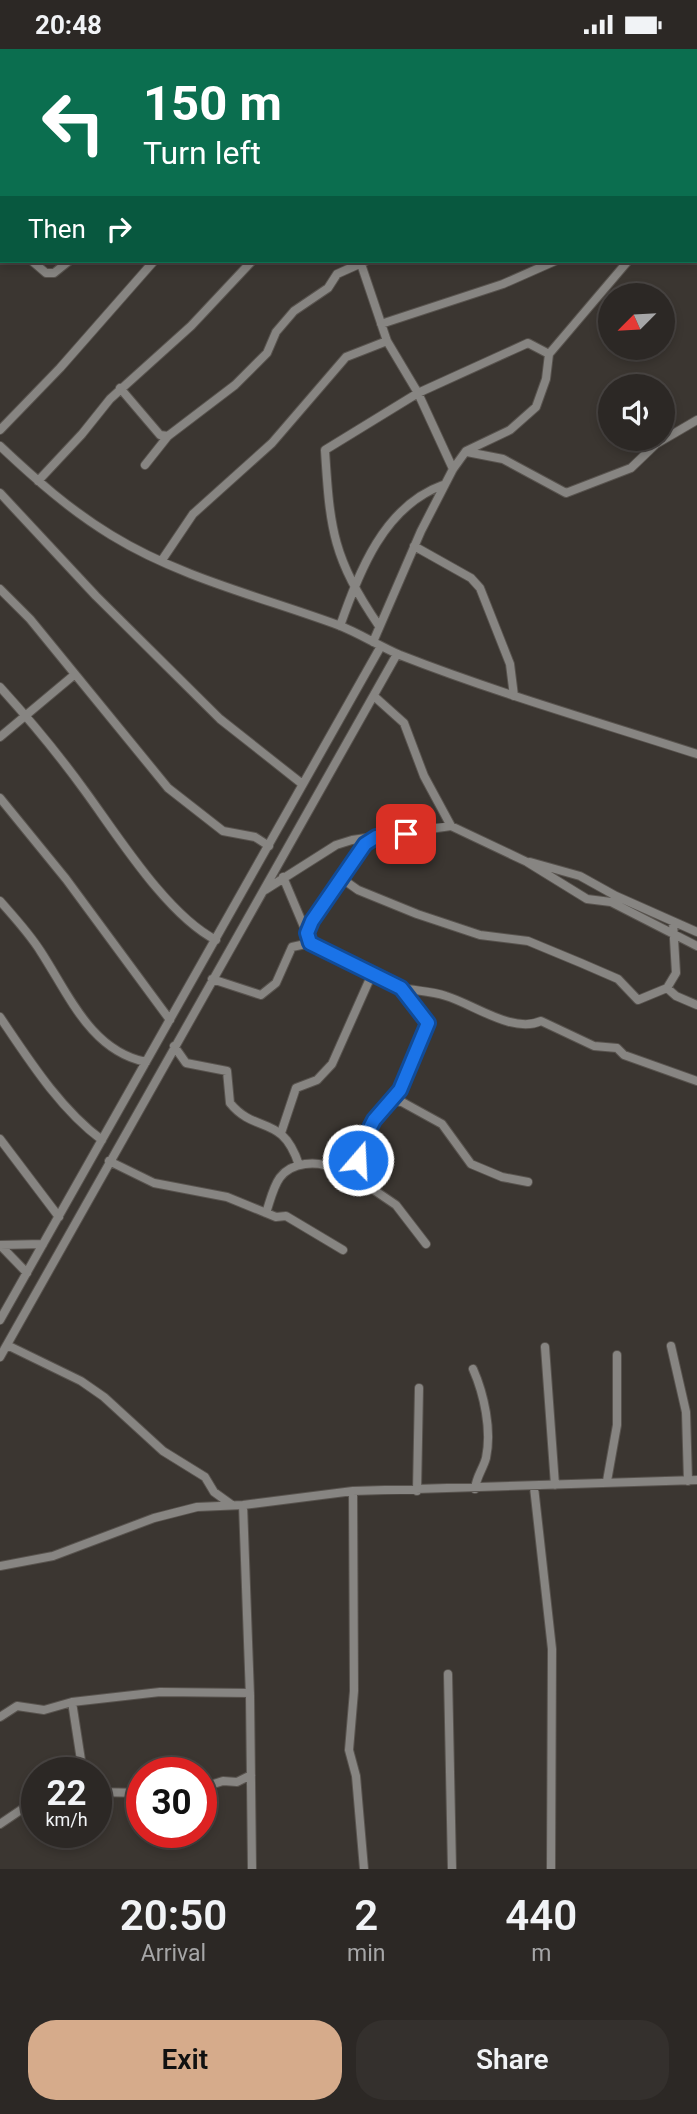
<!DOCTYPE html>
<style>
:root{--surface:#2c2825;--page:#34302d;--text:#f1f3f6;--muted:#a6a6a7;--line:#484442;--accent:#d6ab8b}
body{margin:0;font-family:Roboto,sans-serif;background:var(--page);color:var(--text);height:100vh;display:flex;flex-direction:column;font-size:26px;white-space:nowrap}
*{box-sizing:border-box;margin:0}
p{font-size:23px;color:var(--muted)}
.icon{flex:none;width:38px;height:38px;fill:none;stroke:currentColor;stroke-width:2;stroke-linecap:round;stroke-linejoin:round}
.map{position:relative;height:1820px;overflow:hidden}
.sheet{display:flex;flex-direction:column;background:var(--surface);flex:1}
.sheet>*{flex:none}
.banner{position:absolute;left:0px;top:0px;width:698px;height:214px;box-shadow:0 4px 10px #0003,0 0 0 2px var(--line);background:#0b6e4f;color:#fff;overflow:hidden}
.needle{width:46px;rotate:246deg}
.tools{position:absolute;left:598px;top:234px;display:grid;gap:14px}
.tools a{display:grid;place-items:center;width:77px;height:77px;border-radius:50%;background:var(--surface);box-shadow:0 4px 10px #0003,0 0 0 2px var(--line);font-size:35px}
.speed{position:absolute;left:21px;top:1708px;display:flex;gap:14px;font-size:35px;font-weight:700;text-align:center}
.speed>*{display:grid;place-content:center;width:91px;height:91px;border-radius:50%;background:var(--surface);box-shadow:0 4px 10px #0003,0 0 0 2px var(--line);line-height:1}
.speed small{font-size:18px;font-weight:400}
.speed .limit{border:10px solid #d22;background:#fff;color:#111}
.pin{position:absolute;display:grid;place-items:center;width:60px;height:60px;color:#fff;margin:-30px;border-radius:14px;box-shadow:0 4px 10px #0006}
.me{position:absolute;width:77px;margin:-38px;rotate:19deg;stroke-linejoin:round;filter:drop-shadow(0 0 5px #0008)}
.turn{display:flex;align-items:center;gap:24px;height:147px;padding:0 28px;font-size:32px}
.turn .icon{width:91px;height:91px;stroke-width:2.5}
.turn b{display:block;font-size:49px;line-height:60px}
.then{display:flex;align-items:center;height:66px;padding:0 28px;background:#0003;gap:14px;font-size:26px}
.eta{display:flex;justify-content:space-evenly;align-items:center;height:119px;text-align:center}
.eta b{font-size:42px;font-weight:600;line-height:49px}
.button{display:flex;gap:14px;margin-top:auto;padding:14px 28px}
.button a{flex:1;height:80px;border-radius:28px;background:var(--accent);color:#111;font-size:28px;font-weight:600;line-height:80px;text-align:center}
.button a+a{background:var(--page);color:var(--text)}
.status{display:flex;justify-content:space-between;align-items:center;height:49px;padding:0 35px;background:var(--surface);direction:ltr}
.status svg{height:19px;fill:currentColor}
.map>svg:first-child{display:block}
.lines{fill:none;stroke-linecap:round;stroke-linejoin:round}
.minor-casing{stroke:#58534e;stroke-width:10}
.minor{stroke:#878582;stroke-width:8}
.route-casing{stroke:#114b97;stroke-width:18}
.route{stroke:#1a73e8;stroke-width:12}
</style>
<div class="status"><b>20:48</b><svg viewBox="0 0 49 12"><path d="M0 12V9h3v3zM5 12V6h3v6zM10 12V3h3v9zM15 12V0h3v12zM26 1h20v11H26zM47 4h2v5h-2z"/></svg></div>
<div class="map">
<svg width="697" height="1820" viewBox="0 0 697 1820">
<rect width="100%" height="100%" fill="#3b3631"/>
<g class="lines">
<g class="minor-casing">
<path id="minor" d="M139,0L142,2
M285,0L286,2
M656,0L657,2
M99,2L100,0
M400,2L402,0
M528,2L532,0
M696,51L697,52
M696,105L697,104
M0,134L2,132
M0,176L2,178
M32,212L46,224H54L69,212
M360,212L387,292L418,344L453,420
M381,275L503,235L555,212
M120,339L160,386L168,387L235,336L267,304L276,283L294,262L328,239L337,225L366,212
M0,381L60,319L154,212
M0,397C35,430 70,461 111,486C181,529 262,548 338,576C359,584 379,597 400,606C497,644 598,673 697,705
M467,403L503,410L566,444L631,419L656,395L697,371
M145,416L168,387
M38,432L82,385L110,350L191,277L252,212
M0,444L96,547L220,670L301,734
M414,497L471,529L480,539L510,615L514,647
M162,511L193,465L272,394L346,308L387,292
M0,540L30,570L168,739L223,782L255,788L269,797
M340,577C359,523 384,457 443,436
M379,577C333,509 330,482 325,401L418,344L528,294L549,305
M373,593L421,482L453,420L466,402L510,381L536,358L546,330L549,305L628,212
M0,638C30,671 59,706 85,742C118,787 167,866 216,891
M375,648L404,674L424,727L451,777L527,813L587,850L611,853L697,897
M0,688L74,626
M0,749L66,830L170,971
M530,813L580,827L616,847L697,883
M283,828L307,885
M341,829L358,841L417,865L480,886L528,892L581,914L618,930L638,951L667,939L676,924L673,873
M265,841L336,796L352,791L451,777
M0,852C14,868 29,884 41,903C69,946 91,1002 146,1013
M212,930L261,946L276,934L292,898L310,894
M402,939C416,942 431,942 446,947C473,955 513,985 541,972L594,997L617,999L624,1006L697,1032
M667,939L676,947L697,956
M0,968C29,1011 60,1060 102,1091
M174,997L186,1014L227,1022L230,1054C256,1086 282,1064 299,1116
M391,1052L402,1053L442,1075L471,1115L502,1128L528,1133
M281,1084L296,1039L317,1031L332,1015L372,925
M0,1090L59,1168
M109,1112L154,1134L227,1148L276,1168L286,1167L343,1201
M349,1124L396,1156L426,1195
M266,1164C274,1140 276,1119 305,1115C320,1113 330,1117 343,1124L352,1121L374,1071L400,1041L428,978L426,969L401,939L309,891L312,871L364,795L376,788
M0,1196L43,1195
M1,1197L27,1224
M0,1271L381,597
M7,1296L81,1332L104,1348L163,1402L205,1428L214,1443L232,1456
M671,1297L686,1363L688,1432
M545,1298L555,1436
M0,1308L397,605
M473,1320C484,1345 492,1381 486,1409C483,1420 476,1428 475,1440
M607,1432L617,1376V1306
M534,1438L552,1600L551,1820
M353,1442L354,1642L349,1701L356,1727L364,1820
M417,1442L419,1339
M243,1456L250,1647L252,1820
M0,1517L53,1507L154,1469L197,1458L243,1456L353,1442L697,1431
M448,1625L452,1820
M72,1653L83,1724
M0,1668L17,1657L44,1661L72,1653L160,1643L250,1644
M201,1739L223,1732L237,1733L251,1726
M96,1743L142,1744
M0,1775L37,1750"/>
</g>
<use href="#minor" class="minor"/>
</g>
<g class="lines">
<g class="route-casing">
<path id="route" d="M358,1111L362,1094L374,1071L400,1041L428,974L401,939L310,894L307,884L312,872L365,795L376,788L406,785"/>
</g>
<use href="#route" class="route"/>
</g>
</svg>
<div class="tools">
<a><svg class="needle" viewBox="-14 -14 28 28"><path d="M0-13l5 13h-10z" fill="#e53935"/><path d="M0 13l5-13h-10z" fill="#a6a6a7"/></svg></a>
<a><svg class="icon" aria-label="sound" viewBox="0 0 24 24"><path d="M4 9h4l5-4v14l-5-4H4zM17 9q2 3 0 6"/></svg></a>
</div>
<div class="speed"><div>22<small>km/h</small></div><div class="limit">30</div></div>
<div class="pin" style="left:406px;top:785px;background:#d93025"><svg class="icon" aria-label="arrive" viewBox="0 0 24 24"><path d="M6 21V4h12l-3 4 3 4H6"/></svg></div>
<svg class="me" style="left:358px;top:1111px" viewBox="-20 -20 40 40"><circle r="17" fill="#1a73e8" stroke="#fff" stroke-width="3"/><path d="M0-11L8 9 0 5-8 9z" fill="#fff"/></svg>
<div class="banner">
<div class="turn"><svg class="icon" aria-label="left" viewBox="0 0 24 24"><path d="M17 20v-9H6M10 6l-5 5 5 5"/></svg><div><b>150 m</b>Turn left</div></div>
<div class="then">Then<svg class="icon" aria-label="right" viewBox="0 0 24 24"><path d="M7 20v-9h11M14 6l5 5-5 5"/></svg></div>
</div>
</div>
<section class="sheet">
<div class="eta">
<div><b>20:50</b><p>Arrival</p></div>
<div><b>2</b><p>min</p></div>
<div><b>440</b><p>m</p></div>
</div>
<div class="button"><a>Exit</a><a>Share</a></div>
</section>
